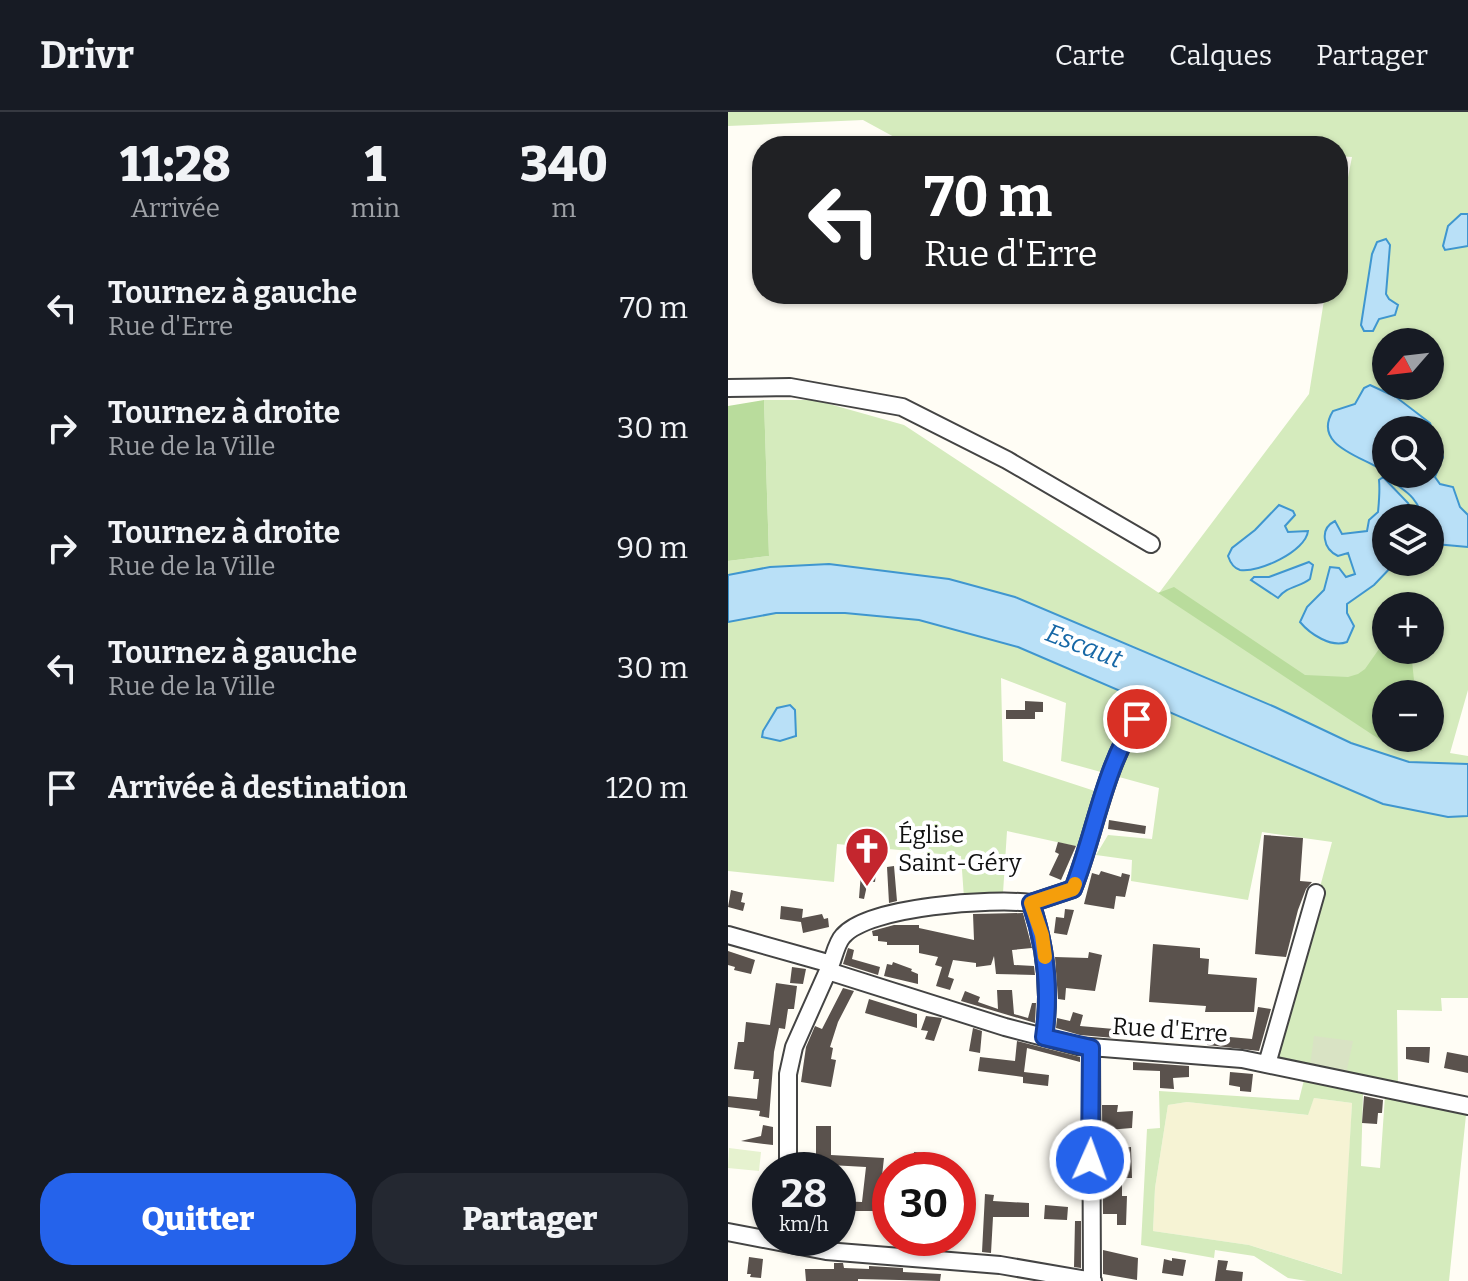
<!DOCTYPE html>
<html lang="fr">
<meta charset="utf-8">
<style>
:root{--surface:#171b24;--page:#242831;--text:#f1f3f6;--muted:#9ea1a6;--line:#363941;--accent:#2563eb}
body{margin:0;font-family:Bitter,serif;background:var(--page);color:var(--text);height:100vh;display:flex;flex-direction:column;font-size:30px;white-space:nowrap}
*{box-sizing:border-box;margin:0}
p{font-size:26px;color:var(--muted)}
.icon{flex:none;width:44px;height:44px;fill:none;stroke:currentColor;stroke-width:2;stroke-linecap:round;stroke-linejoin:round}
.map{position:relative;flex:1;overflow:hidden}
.details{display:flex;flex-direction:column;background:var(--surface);width:728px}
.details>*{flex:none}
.guide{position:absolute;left:24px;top:24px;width:596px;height:168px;border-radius:32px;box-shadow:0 2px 6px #0004;background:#202124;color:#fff;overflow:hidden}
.needle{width:52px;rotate:242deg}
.buttons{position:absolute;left:644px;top:216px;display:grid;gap:16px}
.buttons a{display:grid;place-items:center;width:72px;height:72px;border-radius:50%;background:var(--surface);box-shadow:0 2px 6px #0004;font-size:40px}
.speed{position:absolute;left:24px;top:1040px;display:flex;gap:16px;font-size:40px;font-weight:700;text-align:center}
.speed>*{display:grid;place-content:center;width:104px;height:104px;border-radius:50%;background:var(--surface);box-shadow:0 2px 6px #0004;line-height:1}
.speed small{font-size:20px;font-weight:400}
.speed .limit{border:12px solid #d22;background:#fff;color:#111}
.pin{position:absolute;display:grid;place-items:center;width:68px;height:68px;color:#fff;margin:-34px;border:4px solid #fff;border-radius:50%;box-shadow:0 2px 8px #0007}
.me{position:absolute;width:88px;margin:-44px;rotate:2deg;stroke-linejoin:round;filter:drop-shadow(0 0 6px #0008)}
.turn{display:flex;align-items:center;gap:28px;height:168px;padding:0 40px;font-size:36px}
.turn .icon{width:104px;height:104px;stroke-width:2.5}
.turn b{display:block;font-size:56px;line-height:68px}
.eta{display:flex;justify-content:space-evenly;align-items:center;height:136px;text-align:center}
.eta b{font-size:48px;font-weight:800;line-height:56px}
.button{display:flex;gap:16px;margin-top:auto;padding:16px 40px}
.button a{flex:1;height:92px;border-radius:32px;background:var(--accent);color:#fff;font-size:32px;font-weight:800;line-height:92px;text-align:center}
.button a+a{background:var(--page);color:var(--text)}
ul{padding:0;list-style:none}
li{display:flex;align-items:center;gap:24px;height:120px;padding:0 40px}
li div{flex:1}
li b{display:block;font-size:30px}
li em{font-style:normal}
header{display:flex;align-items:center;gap:48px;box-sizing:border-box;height:112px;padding:0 40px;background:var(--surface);border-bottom:2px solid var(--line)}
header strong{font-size:38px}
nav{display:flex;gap:44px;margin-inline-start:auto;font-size:28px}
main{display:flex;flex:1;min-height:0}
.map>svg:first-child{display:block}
.farmland{fill:#f6f3d4}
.green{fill:#d5ebbd;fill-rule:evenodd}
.forest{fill:#b9dc9c}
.cemetery{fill:#d9e3c4}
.pitch{fill:#e6f2cf}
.water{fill:#b9e0f7;stroke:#3f96cf;stroke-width:2;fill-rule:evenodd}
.building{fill:#5a524d}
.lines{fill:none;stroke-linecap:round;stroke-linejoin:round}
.minor-casing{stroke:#444;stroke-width:20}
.minor{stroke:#fff;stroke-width:16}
.route-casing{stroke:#184099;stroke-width:20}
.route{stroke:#2563eb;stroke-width:14}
.slow{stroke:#f59e0b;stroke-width:14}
.labels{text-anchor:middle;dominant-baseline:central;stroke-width:8;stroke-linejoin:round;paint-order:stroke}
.poi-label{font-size:24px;fill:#111;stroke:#fff;text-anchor:start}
.street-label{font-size:24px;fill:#111;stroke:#fff}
.water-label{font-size:26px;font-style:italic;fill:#1768a6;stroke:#fff}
</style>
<header>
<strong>Drivr</strong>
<nav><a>Carte</a><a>Calques</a><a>Partager</a></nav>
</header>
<main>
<section class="details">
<div class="eta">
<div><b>11:28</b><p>Arrivée</p></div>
<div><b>1</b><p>min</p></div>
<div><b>340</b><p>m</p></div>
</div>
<ul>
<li><svg class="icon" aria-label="left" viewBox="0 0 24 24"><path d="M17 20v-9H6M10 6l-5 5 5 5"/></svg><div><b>Tournez à gauche</b><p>Rue d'Erre</p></div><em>70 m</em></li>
<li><svg class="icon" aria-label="right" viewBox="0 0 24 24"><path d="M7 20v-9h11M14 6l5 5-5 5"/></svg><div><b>Tournez à droite</b><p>Rue de la Ville</p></div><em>30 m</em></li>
<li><svg class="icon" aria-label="right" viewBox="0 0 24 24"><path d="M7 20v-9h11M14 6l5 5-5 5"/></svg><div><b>Tournez à droite</b><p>Rue de la Ville</p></div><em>90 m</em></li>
<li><svg class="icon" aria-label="left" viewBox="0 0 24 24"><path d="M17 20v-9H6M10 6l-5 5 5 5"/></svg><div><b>Tournez à gauche</b><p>Rue de la Ville</p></div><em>30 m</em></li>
<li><svg class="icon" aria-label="arrive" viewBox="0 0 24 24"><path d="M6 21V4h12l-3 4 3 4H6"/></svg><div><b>Arrivée à destination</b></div><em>120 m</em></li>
</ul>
<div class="button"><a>Quitter</a><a>Partager</a></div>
</section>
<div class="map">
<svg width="740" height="1169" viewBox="0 0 740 1169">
<rect width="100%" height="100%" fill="#fffdf5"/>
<path class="farmland" d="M586,986L624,991L615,1162L521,1133L425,1119L427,1076L440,993L459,990L579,1003Z"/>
<path class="green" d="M0,0H740V578L722,641L740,644V886H713L714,899L669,898L670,971L547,944L604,730L534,720L520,788L403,769L404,748L368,743L380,723L424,727L431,676L333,649L338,591L273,566L275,649L373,681L356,736L279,719L275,781L236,786L233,744L109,732L106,770L0,759V449L41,444L36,288H87L176,313L431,481L581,282L597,182H610V116L624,45L610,44V34H273L168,26L135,8L0,14ZM658,230H702V274H658ZM658,318H702V362H658ZM658,406H702V450H658ZM658,494H702V538H658ZM658,582H702V626H658ZM62,593L67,598V625L57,628L38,614L50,596Z
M576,968L635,982L633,1054L652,1056L657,984L738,1003L721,1169H579L560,1166L526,1144L487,1138L486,1146L413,1133L419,1017L432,1016L431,979L571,988ZM586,986L624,991L614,1162L521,1133L425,1119L427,1076L440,993L459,990L580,1003Z"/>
<path class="forest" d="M36,288L41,444L0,449V294Z
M446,475L577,563L620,565L630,562L637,557L658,527V538H670L684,549L686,568L680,574L678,582H658V626H682L695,639L654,629L430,481Z"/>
<path class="cemetery" d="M586,924L625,929L618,962L582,954Z"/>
<path class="pitch" d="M1,1036L33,1040L31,1059L0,1056Z"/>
<path class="water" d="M733,102H740V134L717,138L715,134L720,114Z
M658,127L662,133L658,182L661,187L670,193L667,203L651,207L645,219H636L633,213L644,142L649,130Z
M642,273L668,285L702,311L715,345L707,365L712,372L725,375L732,395L740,403V435L707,432L702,424V406H696C684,378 678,382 658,364C652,359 655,359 649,355C628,343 585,331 605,299L627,292L636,276ZM702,318V362H658V318Z
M655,365L680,391L688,406H658V433L655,439L658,443V450H668L646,473L619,492V501L626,514L619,530C603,536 582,522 572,510L579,495L596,478L602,455L611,456L618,465L627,462L620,441L610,444C595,437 591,417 607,409L614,422L639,419L641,408L650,400C651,390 652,378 651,368Z
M551,393L565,399L567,403L557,414L560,420L580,419C578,439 531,461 512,458C505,456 502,450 500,444L504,436L527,418Z
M581,450L585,453L582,467C572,475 559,474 550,486L523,468L526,465H541Z
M101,452L221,467L287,485L547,595L623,631L681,650L740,652V704L720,705L655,692L290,535L191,508L117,501H48L0,510V463L42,455Z
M62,593L67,598L68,624L52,629L34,625L35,619L49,596Z"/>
<path class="building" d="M297,589L315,590V600H307V607H278V598H297Z
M381,708L418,714L417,722L380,717Z
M536,723L575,726L572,769L584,770L578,777L570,798L558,845L527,842Z
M330,730L348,734L333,768L321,763L331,742L327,740Z
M130,751L149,752L147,770L140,769L136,787L131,786L133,761H130Z
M166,754L169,789L161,791L159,755Z
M373,759L393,765L394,761L402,763L397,785L388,784L386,797L356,792L364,761L371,763Z
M3,778L15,781L13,790L17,791L15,799L0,795Z
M53,794L75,797L74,806L94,802L96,807L100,806L101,815L75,821L73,810L52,807Z
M337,797L346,798L339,823L326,821L328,805L336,806Z
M295,801L304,836L284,838L286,853L306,854L307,863L268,862L266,844L263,853L248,855V851L225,848L220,865L226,867L222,878L208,874L214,855L207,853L210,845L191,841V833H159V830L150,829V824H145L144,819L166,813H191V816L246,828L245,802Z
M425,832L472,836V846L481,847L480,862L529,866L526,900H477L478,894L421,890Z
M120,836L126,838L124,847L152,855L150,863L115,852Z
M0,839L27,848L23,862L6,858L7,855L0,853Z
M361,840L374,843L367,879L338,876L337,888L330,887L327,845L360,846Z
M165,850L184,857L183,859L190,862V872L156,864L159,852L164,853Z
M64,855L78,857L75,872L62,871Z
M48,871L69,874L66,897H60L57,917L51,916L46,940L41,1006L31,1004L32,999L0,995V984L29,987L31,967H25L26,959L6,957L10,930H16L18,910L42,913Z
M115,876L126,879L110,910L102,935L105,936L103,947L108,948L103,975L73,970L78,935L87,914L94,917Z
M269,878H284L286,902L300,906L304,891H308L307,911L233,889L237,879L252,885L250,890L270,897Z
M141,887L189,902V916L137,901Z
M530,895L543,897L531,939L479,933L480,923L524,927Z
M345,900L355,903L352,914L386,917V926L352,923L328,916L329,906L342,909Z
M198,904L214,906L206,929L197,927L200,919L193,918Z
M245,916L254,919L252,941L241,939Z
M289,929L352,945V950L299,936L296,960L321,963L320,974L295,971V965L250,959L252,945L287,949Z
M678,935H702L701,951L678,947Z
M719,940L740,944V961L716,956Z
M405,950L461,954V965L445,966L446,977L432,976V959L405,958Z
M502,960L525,962L523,980L512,979V975L501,973Z
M636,984L655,988L654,1001H650L649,1012L634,1011Z
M374,993H390L389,1000L405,999L404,1016L379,1018V1037L403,1035L404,1066H394V1084H399L398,1113H389V1102H375Z
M35,1013L45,1015V1033L13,1029L33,1024Z
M88,1014H103V1043L156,1046L154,1064L162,1065V1078L153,1077L150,1099H110V1089L134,1090L138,1055L84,1052L85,1043H88Z
M186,1040L198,1041L196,1058H184Z
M257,1082L266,1083L265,1089L301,1091V1105H265L263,1141L254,1140Z
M317,1093L340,1095L339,1108L316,1107Z
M347,1109H353V1156L346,1155Z
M375,1138L410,1146L409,1168L375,1162Z
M21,1145L35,1147L33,1166L22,1165L23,1162H19Z
M444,1146L458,1148L455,1164L434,1161L436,1147L444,1149Z
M490,1148L500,1149L498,1158L515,1160L514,1169H487Z
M106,1151H115L116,1156L141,1157V1154L175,1156V1160L213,1162L212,1169L130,1167V1169H78L77,1157H106Z"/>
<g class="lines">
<g class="minor-casing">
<path id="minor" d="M0,276L62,275L174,295L279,348L423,432
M0,823L103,852L66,935L60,962V1058
M103,852C106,844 109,830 115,824C140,794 266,786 303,791
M100,859L277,915L350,934L514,947L740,994
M316,925C323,878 318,835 303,791L345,777C367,722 376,656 409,607
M363,936L364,1169
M539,952L588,781
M0,1120L98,1139L272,1153L365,1169"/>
</g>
<use href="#minor" class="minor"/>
</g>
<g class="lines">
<g class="route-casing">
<path id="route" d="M362,1048L363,936L316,925C323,878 318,835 303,791L345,777C367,722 376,655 409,607"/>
</g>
<use href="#route" class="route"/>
<path class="slow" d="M317,845L314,823L303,791L345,777L347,772"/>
</g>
<defs>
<g id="church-pin" transform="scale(2.3)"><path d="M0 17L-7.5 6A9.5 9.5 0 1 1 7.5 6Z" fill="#c4262e" stroke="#fff"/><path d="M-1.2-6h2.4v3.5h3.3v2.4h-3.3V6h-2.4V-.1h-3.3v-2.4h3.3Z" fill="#fff"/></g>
</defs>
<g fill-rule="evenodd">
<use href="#church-pin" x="139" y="737"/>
</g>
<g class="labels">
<g class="poi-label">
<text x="170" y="723">Église<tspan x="170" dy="28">Saint-Géry</tspan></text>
</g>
<g class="street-label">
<text transform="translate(442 918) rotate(4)">Rue d'Erre</text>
</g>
<g class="water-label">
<text transform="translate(356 534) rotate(21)">Escaut</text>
</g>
</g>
</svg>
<div class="buttons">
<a><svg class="needle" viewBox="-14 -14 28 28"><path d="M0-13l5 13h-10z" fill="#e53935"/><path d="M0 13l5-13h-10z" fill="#9ea1a6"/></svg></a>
<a><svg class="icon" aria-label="search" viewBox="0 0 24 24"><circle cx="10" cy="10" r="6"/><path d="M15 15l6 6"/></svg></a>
<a><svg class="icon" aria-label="layers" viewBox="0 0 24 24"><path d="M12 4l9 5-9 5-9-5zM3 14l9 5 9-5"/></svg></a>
<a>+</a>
<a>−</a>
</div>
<div class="speed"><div>28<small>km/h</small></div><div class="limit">30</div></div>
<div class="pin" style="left:409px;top:607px;background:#d93025"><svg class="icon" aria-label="arrive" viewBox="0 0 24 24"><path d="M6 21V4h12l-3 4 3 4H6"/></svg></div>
<svg class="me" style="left:362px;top:1048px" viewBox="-20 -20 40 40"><circle r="17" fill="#2563eb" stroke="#fff" stroke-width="3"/><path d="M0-11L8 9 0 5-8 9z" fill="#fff"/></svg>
<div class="guide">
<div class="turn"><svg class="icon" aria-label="left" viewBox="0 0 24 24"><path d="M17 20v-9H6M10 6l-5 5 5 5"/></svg><div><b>70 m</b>Rue d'Erre</div></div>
</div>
</div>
</main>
